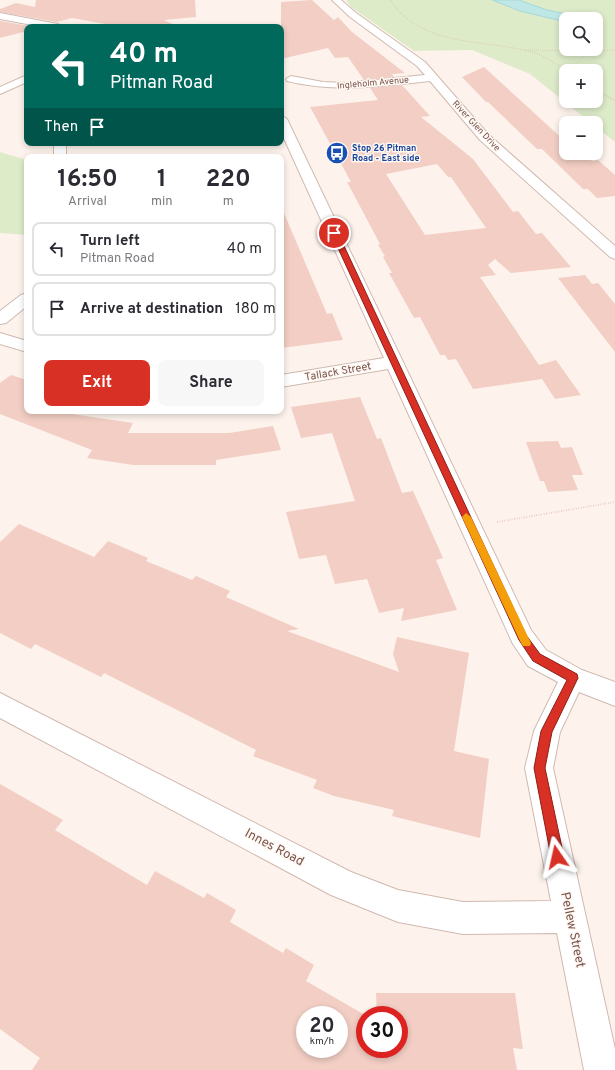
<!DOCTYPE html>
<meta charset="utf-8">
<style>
:root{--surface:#fff;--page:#f7f7f7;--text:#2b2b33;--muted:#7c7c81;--line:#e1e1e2;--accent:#d93025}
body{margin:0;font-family:Overpass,sans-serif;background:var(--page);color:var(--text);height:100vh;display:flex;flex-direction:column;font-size:15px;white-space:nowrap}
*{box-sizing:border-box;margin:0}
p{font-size:13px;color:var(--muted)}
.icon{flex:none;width:22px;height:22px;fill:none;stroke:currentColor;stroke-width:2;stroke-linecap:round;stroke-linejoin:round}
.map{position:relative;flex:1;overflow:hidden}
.side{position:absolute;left:24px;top:154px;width:260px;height:260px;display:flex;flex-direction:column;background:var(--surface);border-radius:8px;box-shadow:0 2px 6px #0003}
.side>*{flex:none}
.banner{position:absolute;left:24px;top:24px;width:260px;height:122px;border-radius:8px;box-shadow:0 2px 6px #0003;background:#00695c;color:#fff;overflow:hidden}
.fabs{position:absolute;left:559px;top:12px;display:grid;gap:8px}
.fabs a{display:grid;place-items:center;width:44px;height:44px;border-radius:8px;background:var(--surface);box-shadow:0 2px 6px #0003;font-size:20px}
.speed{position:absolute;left:296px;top:1006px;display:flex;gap:8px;font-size:20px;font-weight:700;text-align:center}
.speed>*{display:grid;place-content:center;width:52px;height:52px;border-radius:50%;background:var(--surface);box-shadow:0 2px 6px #0003;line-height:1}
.speed small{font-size:10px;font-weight:400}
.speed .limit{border:6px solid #d22;background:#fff;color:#111}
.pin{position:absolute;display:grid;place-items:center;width:34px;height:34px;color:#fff;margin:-17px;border:2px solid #fff;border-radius:50%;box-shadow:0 1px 4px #0007}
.me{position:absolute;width:44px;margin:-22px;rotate:349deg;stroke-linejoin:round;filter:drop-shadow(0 0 3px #0008)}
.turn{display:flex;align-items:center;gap:14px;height:84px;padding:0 20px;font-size:18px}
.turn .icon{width:52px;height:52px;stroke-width:2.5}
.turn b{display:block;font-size:28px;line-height:34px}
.then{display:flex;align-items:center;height:38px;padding:0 20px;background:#0003;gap:8px;font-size:15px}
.eta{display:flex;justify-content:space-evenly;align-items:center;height:68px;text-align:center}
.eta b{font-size:24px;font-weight:700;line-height:28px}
.primary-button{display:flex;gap:8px;margin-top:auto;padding:8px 20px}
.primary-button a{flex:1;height:46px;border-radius:8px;background:var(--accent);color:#fff;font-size:16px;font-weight:700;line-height:46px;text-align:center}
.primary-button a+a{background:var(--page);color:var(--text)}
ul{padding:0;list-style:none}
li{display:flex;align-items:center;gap:12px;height:54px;margin:0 8px 6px;padding:0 12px;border:2px solid var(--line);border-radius:8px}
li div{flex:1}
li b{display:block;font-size:15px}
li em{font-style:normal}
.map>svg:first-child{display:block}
.green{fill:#ddebc9;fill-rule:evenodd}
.water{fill:#bfe7e6;stroke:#a6d9d8}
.building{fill:#f2cec4;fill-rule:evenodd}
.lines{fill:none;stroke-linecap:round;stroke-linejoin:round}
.minor-casing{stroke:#d0b9b0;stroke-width:2}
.path-far2{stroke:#d8b1a6;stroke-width:1;stroke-dasharray:0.5 1.5;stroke-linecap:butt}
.path-far1{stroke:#d8b1a6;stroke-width:1.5;stroke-dasharray:0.5 1.5;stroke-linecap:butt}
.path{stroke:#d8b1a6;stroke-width:2;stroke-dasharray:0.5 2;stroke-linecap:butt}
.minor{fill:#fff;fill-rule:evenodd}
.route{fill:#d93025;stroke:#8d1f18}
.slow{fill:#f59e0b}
.labels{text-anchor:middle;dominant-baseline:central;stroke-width:3;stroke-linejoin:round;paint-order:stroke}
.far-street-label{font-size:9px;fill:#79564e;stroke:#fff8f3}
.far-transit-label{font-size:9px;font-weight:bold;fill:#164399;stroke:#fff8f3;text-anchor:start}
.street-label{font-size:11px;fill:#79564e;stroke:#fff8f3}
.near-street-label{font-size:13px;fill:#79564e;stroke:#fff8f3}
</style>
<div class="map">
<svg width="615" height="1070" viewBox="0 0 615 1070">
<rect width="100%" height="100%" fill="#fdf3ec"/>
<path class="green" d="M346,0H615V142L596,127V123H591L530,74L472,50L414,51L351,7ZM566,19H596V49H566ZM566,71H596V101H566Z
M0,152L27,160V235L0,233Z"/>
<path class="water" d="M492,0H519L547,10L590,19H566V22L520,11Z"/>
<path class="building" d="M36,0H195L196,17L164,20L179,27H122L72,18L57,22L0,12V9L16,3L35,7Z
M312,0L334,20L338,17L352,32L405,73L392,74L394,77L364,80L348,57L335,58L328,48L281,59V2Z
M0,21L35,27H27V31L0,38Z
M484,67L566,142V153H583L592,161L598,160L615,175V196L597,198L588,189H583L542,149H537L488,102H486L462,77Z
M402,85L430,116L421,117L473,159L513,212L518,211L536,234L542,233L571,267L511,273L495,259L488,265L496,275L480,277L539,365L556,360L581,395L555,399L542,379L473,389L456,359L448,360L445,355H440L420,317L414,318L389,273H392L383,257L385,256L378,245L380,244L347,182H351L310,107L378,100L370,88ZM437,164L448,177H451L486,228L425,235L386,174Z
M281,206L327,314L332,313L343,340L281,348Z
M585,275L592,284L598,283L615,304V352L558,278Z
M11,375L27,380V411H51L133,423L128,433H229L273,426L281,450L216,460V465H133L87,458L92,450L0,414V383Z
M360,397L377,439L381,438L402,493L413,491L427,522L443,558L436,560L457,610L401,621L404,608L379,613L367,579L335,584L326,555L299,559L286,512L355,501L332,433L301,438L291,407Z
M558,441L561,448L572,447L583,475H572L578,490L548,492L544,481H540L526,442Z
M19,524L94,557L108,541L148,558L146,561L192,580L196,576L230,591L226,597L299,629L287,631L399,672L393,654L397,637L469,653L454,751L489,759L480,838L392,816L394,810L334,796L313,788L317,780L253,756L256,750L104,673L101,677L35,644L31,649L0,633V542Z
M0,784L63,820L55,830L147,885L155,871L204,898L207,893L236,910L230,922L276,949L283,953L286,948L314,965L306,981L365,1015V1049H399V1015H377L376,993H515L523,1049L513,1048L517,1070H32L40,1058L0,1029ZM305,1015H339V1049H305Z"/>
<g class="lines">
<g class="minor-casing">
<path id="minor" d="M332,0H341L356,13L425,62L488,134L615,246V259L610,257L480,140L430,81C381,86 336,93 287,81L286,79L291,76L323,82L345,83L425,75L417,66L350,17Z
M0,13L58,24L63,27H43L0,19Z
M27,75V82L0,94V87Z
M281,115L287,119L531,630L546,650L582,670L615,682V706L579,692L560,732L553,768L615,1049V1070H584L557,933L463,934L398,922L331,895L0,718V693L351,872L398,890L463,902L551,901L525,768L534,731L558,682L528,666L513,644L388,369L281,387V375L384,358L281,132Z
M54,143H66V157H54Z
M27,293V306L6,323L0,324V311L21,295Z
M0,333L27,341V352L0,344Z"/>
</g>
<path class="path-far2" d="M390,0C394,5 397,10 402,14C436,47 493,40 535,53C547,57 557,65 567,71
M524,50L591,51
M571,71C583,51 593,51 615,50
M596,89L602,93"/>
<path class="path-far1" d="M600,92L615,101"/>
<path class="path" d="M497,522L615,502"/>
<use href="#minor" class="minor"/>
</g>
<path class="route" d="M334,231L338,233L526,635L540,654L577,674L578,678L552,732L545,768L564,857L562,861L557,863L553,861L551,857L534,768L541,731L567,680L533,661L519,640L331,233Z"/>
<path class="slow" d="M466,513L471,517L531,643L530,646H523L521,643L462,517Z"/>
<defs>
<g id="bus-disc" transform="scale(1.15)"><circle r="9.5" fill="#1a4fb4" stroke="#fff8f3"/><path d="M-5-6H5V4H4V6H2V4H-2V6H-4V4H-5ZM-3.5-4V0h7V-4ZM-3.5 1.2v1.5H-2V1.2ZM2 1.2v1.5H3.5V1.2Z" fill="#fff"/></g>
</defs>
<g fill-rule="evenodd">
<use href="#bus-disc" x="337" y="153"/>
</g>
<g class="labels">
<g class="far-street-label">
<text transform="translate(373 83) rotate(-5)">Ingleholm Avenue</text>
<text transform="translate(476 126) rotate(47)">River Glen Drive</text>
</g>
<g class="far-transit-label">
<text x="352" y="148">Stop 26 Pitman<tspan x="352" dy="10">Road - East side</tspan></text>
</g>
<g class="street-label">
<text transform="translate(338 372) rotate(-10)">Tallack Street</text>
</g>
<g class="near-street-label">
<text transform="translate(274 848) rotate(28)">Innes Road</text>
<text transform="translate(572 930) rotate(78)">Pellew Street</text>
</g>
</g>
</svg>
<div class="fabs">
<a><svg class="icon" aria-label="search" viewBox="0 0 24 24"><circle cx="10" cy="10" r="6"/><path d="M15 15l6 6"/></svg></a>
<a>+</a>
<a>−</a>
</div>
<div class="speed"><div>20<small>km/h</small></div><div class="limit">30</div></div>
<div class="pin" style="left:334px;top:233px;background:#d93025"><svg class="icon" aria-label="arrive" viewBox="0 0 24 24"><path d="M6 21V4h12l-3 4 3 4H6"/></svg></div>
<svg class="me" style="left:557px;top:857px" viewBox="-20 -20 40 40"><path d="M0-17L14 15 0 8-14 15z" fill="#d93025" stroke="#fff" stroke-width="4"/></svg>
<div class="banner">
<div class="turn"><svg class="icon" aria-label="left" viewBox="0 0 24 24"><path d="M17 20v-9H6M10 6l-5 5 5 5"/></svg><div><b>40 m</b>Pitman Road</div></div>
<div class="then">Then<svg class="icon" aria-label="arrive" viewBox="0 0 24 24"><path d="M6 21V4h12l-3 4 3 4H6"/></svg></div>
</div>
<section class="side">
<div class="eta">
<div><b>16:50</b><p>Arrival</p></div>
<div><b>1</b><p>min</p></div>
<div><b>220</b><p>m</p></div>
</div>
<ul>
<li><svg class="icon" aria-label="left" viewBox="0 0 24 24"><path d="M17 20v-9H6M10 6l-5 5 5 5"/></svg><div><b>Turn left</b><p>Pitman Road</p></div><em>40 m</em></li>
<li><svg class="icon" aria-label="arrive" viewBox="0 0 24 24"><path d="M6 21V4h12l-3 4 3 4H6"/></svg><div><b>Arrive at destination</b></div><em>180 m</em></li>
</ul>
<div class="primary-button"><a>Exit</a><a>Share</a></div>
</section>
</div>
